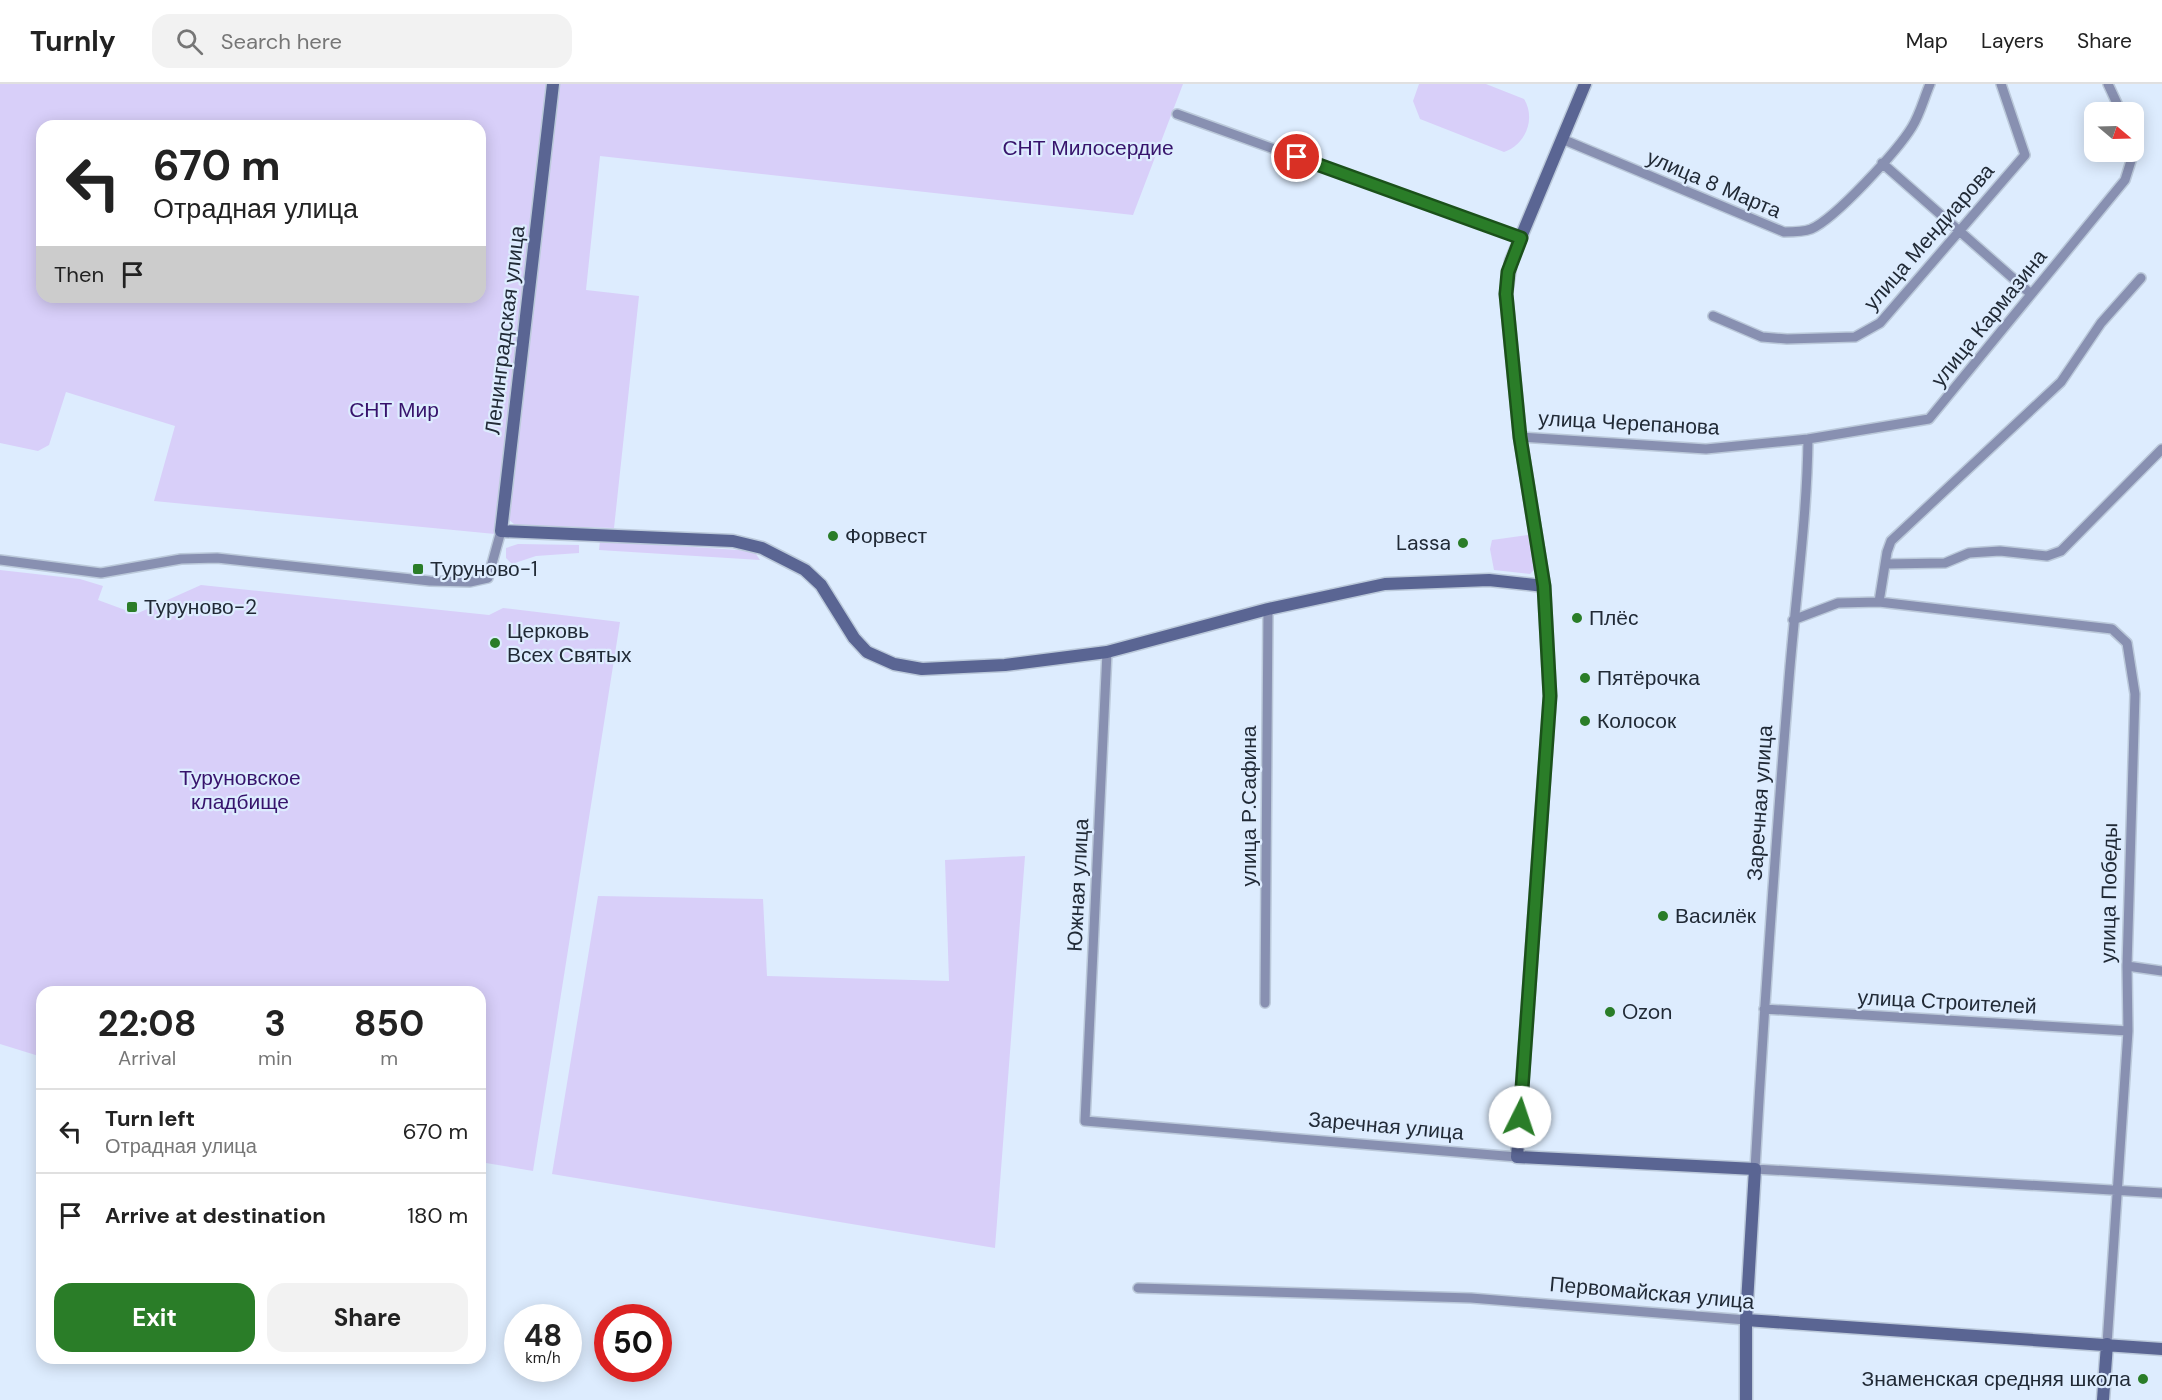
<!DOCTYPE html>
<meta charset="utf-8">
<style>
:root{--surface:#fff;--page:#f2f2f2;--text:#222;--muted:#767676;--line:#e0e0e0;--accent:#2a7d28}
body{margin:0;font-family:"DM Sans",sans-serif;background:var(--page);color:var(--text);height:100vh;display:flex;flex-direction:column;font-size:22px;white-space:nowrap}
*{box-sizing:border-box;margin:0}
p{font-size:20px;color:var(--muted)}
.icon{flex:none;width:33px;height:33px;fill:none;stroke:currentColor;stroke-width:2;stroke-linecap:round;stroke-linejoin:round}
.map{position:relative;flex:1;overflow:hidden}
.drawer{position:absolute;left:36px;top:902px;width:450px;height:378px;display:flex;flex-direction:column;background:var(--surface);border-radius:18px;box-shadow:0 3px 15px #0003}
.drawer>*{flex:none}
.top-card{position:absolute;left:36px;top:36px;width:450px;height:183px;border-radius:18px;box-shadow:0 3px 15px #0003;background:#fff;color:var(--text);overflow:hidden}
.needle{width:39px;rotate:109deg}
.buttons{position:absolute;left:2084px;top:18px;display:grid;gap:12px}
.buttons a{display:grid;place-items:center;width:60px;height:60px;border-radius:12px;background:var(--surface);box-shadow:0 3px 15px #0003;font-size:30px}
.speed{position:absolute;left:504px;top:1220px;display:flex;gap:12px;font-size:30px;font-weight:700;text-align:center}
.speed>*{display:grid;place-content:center;width:78px;height:78px;border-radius:50%;background:var(--surface);box-shadow:0 3px 15px #0003;line-height:1}
.speed small{font-size:15px;font-weight:400}
.speed .limit{border:9px solid #d22;background:#fff;color:#111}
.pin{position:absolute;display:grid;place-items:center;width:51px;height:51px;color:#fff;margin:-26px;border:3px solid #fff;border-radius:50%;box-shadow:0 2px 6px #0007}
.me{position:absolute;width:66px;margin:-33px;rotate:4deg;stroke-linejoin:round;filter:drop-shadow(0 0 4px #0008)}
.turn{display:flex;align-items:center;gap:21px;height:126px;padding:0 18px;font-size:27px}
.turn .icon{width:78px;height:78px;stroke-width:2.5}
.turn b{display:block;font-size:42px;line-height:51px}
.then{display:flex;align-items:center;height:57px;padding:0 18px;background:#0003;gap:12px;font-size:22px}
.eta{display:flex;justify-content:space-evenly;align-items:center;height:102px;text-align:center}
.eta b{font-size:36px;font-weight:700;line-height:42px}
.cta{display:flex;gap:12px;margin-top:auto;padding:12px 18px}
.cta a{flex:1;height:69px;border-radius:18px;background:var(--accent);color:#fff;font-size:24px;font-weight:700;line-height:69px;text-align:center}
.cta a+a{background:var(--page);color:var(--text)}
ul{padding:0;list-style:none}
li{display:flex;align-items:center;gap:18px;height:84px;padding:0 18px;border-top:2px solid var(--line)}
li div{flex:1}
li b{display:block;font-size:22px}
li em{font-style:normal}
header{display:flex;align-items:center;gap:36px;box-sizing:border-box;height:84px;padding:0 30px;background:var(--surface);border-bottom:2px solid var(--line)}
header strong{font-size:28px}
nav{display:flex;gap:33px;margin-inline-start:auto;font-size:21px}
.search{width:420px;height:54px;background:var(--page);display:flex;align-items:center;gap:15px;box-sizing:border-box;padding:0 21px;border-radius:18px;color:var(--muted);font-size:22px}
.map>svg:first-child{display:block}
.green{fill:#d8cff9;fill-rule:evenodd}
.lines{fill:none;stroke-linecap:round;stroke-linejoin:round}
.street-casing{stroke:#bbc9da;stroke-width:12}
.secondary-casing{stroke:#bbc9da;stroke-width:15}
.street{stroke:#8890b1;stroke-width:9}
.secondary{stroke:#5a6593;stroke-width:12}
.route-casing{stroke:#1b511a;stroke-width:15}
.route{stroke:#2a7d28;stroke-width:10}
.poi-dot{fill:#2a7d28;stroke:#ddecfe;stroke-width:2}
.labels{text-anchor:middle;dominant-baseline:central;stroke-width:4.5;stroke-linejoin:round;paint-order:stroke}
.park-label{font-size:21px;fill:#37146c;stroke:#ddecfe}
.street-label{font-size:21px;fill:#212a36;stroke:#ddecfe}
.poi-label{font-size:21px;fill:#212a36;stroke:#ddecfe;text-anchor:start}
</style>
<header>
<strong>Turnly</strong>
<div class="search"><svg class="icon" aria-label="search" viewBox="0 0 24 24"><circle cx="10" cy="10" r="6"/><path d="M15 15l6 6"/></svg>Search here</div>
<nav><a>Map</a><a>Layers</a><a>Share</a></nav>
</header>
<div class="map">
<svg width="2162" height="1316" viewBox="0 0 2162 1316">
<rect width="100%" height="100%" fill="#ddecfe"/>
<path class="green" d="M0,0H547L495,450L154,417L175,342L66,308L49,361L38,367L0,359ZM42,42H480V213H42Z
M558,0H1183L1133,131L600,72L586,206L639,212L614,444L515,441L506,433Z
M1419,0H1486L1524,15C1536,34 1526,61 1504,68L1420,35L1413,17Z
M1528,451L1532,453L1537,483L1530,490L1494,486L1490,465L1492,456Z
M600,457L754,467L760,476L599,466Z
M518,460L579,461V469L536,472L512,480L506,474V464Z
M0,486L80,495L103,502L98,516L136,530L201,501L489,531L503,524L620,538L533,1087L480,1078V908H42V973L0,960Z
M1025,772L995,1164L552,1090L598,812L763,815L767,892L949,897L945,776Z"/>
<g class="lines">
<g class="street-casing">
<path id="street" d="M2108,0L2121,28
M1177,30L1521,154
M1562,55L1784,148C1793,148 1803,148 1811,145C1835,135 1898,66 1912,43C1920,30 1924,14 1930,0
M1882,79L2031,210
M1713,232L1762,253L1787,255L1855,253L1880,239L2025,71L2001,0
M1520,353L1706,365L1808,355L1929,335L2125,96L2136,61L2133,54
M1808,355C1807,439 1794,524 1788,608C1775,767 1764,926 1755,1085L2162,1109
M0,476L101,489L181,475L217,474L430,497L470,498L488,494L501,447
M1886,480L1945,479L1969,469L2000,467L2047,472L2061,467L2162,365
M1879,518L1887,468L1891,457L2061,298L2101,239L2141,194
M1793,536L1838,519L1879,518L2112,545L2127,559L2135,610L2127,882L2128,947L2107,1260
M1107,568L1085,1037L1517,1073
M2127,882L2162,887
M1265,919L1268,525
M1764,925L2128,947
M1138,1204L1471,1214L1746,1236"/>
</g>
<g class="secondary-casing">
<path id="secondary" d="M553,0L501,447L733,457L762,464L805,486L821,501L854,554L867,568L894,580L922,585L1005,581L1107,568L1268,525L1385,500L1489,496L1544,502
M1585,0L1511,177L1506,210L1520,353L1544,502L1550,612L1517,1073L1755,1085L1746,1236V1316
M1746,1236L2162,1265
M2103,1316L2107,1260"/>
</g>
<use href="#street" class="street"/>
<use href="#secondary" class="secondary"/>
</g>
<g class="lines">
<g class="route-casing">
<path id="route" d="M1297,73L1521,154L1508,188L1506,210L1520,353L1544,502L1550,612L1520,1033"/>
</g>
<use href="#route" class="route"/>
</g>
<g class="poi-dot">
<circle cx="833" cy="452" r="6"/>
<circle cx="1463" cy="459" r="6"/>
<rect x="412" y="479" width="12" height="12" rx="3"/>
<rect x="126" y="517" width="12" height="12" rx="3"/>
<circle cx="1577" cy="534" r="6"/>
<circle cx="495" cy="559" r="6"/>
<circle cx="1585" cy="594" r="6"/>
<circle cx="1585" cy="637" r="6"/>
<circle cx="1663" cy="832" r="6"/>
<circle cx="1610" cy="928" r="6"/>
<circle cx="2143" cy="1295" r="6"/>
</g>
<g class="labels">
<g class="park-label">
<text x="1088" y="64">СНТ Милосердие</text>
<text x="394" y="326">СНТ Мир</text>
<text x="240" y="694">Туруновское<tspan x="240" dy="24">кладбище</tspan></text>
</g>
<g class="street-label">
<text transform="translate(1714 100) rotate(23)">улица 8 Марта</text>
<text transform="translate(1929 153) rotate(-49)">улица Мендиарова</text>
<text transform="translate(1989 234) rotate(-51)">улица Кармазина</text>
<text transform="translate(505 246) rotate(-83)">Ленинградская улица</text>
<text transform="translate(1629 339) rotate(3)">улица Черепанова</text>
<text transform="translate(1760 719) rotate(-86)">Заречная улица</text>
<text transform="translate(1249 722) rotate(-90)">улица Р.Сафина</text>
<text transform="translate(1078 801) rotate(-87)">Южная улица</text>
<text transform="translate(2109 809) rotate(-89)">улица Победы</text>
<text transform="translate(1947 918) rotate(3)">улица Строителей</text>
<text transform="translate(1386 1042) rotate(5)">Заречная улица</text>
<text transform="translate(1652 1209) rotate(5)">Первомайская улица</text>
</g>
<g class="poi-label">
<text x="845" y="452">Форвест</text>
<text x="1451" y="459" text-anchor="end">Lassa</text>
<text x="430" y="485">Туруново-1</text>
<text x="144" y="523">Туруново-2</text>
<text x="1589" y="534">Плёс</text>
<text x="507" y="547">Церковь<tspan x="507" dy="24">Всех Святых</tspan></text>
<text x="1597" y="594">Пятёрочка</text>
<text x="1597" y="637">Колосок</text>
<text x="1675" y="832">Василёк</text>
<text x="1622" y="928">Ozon</text>
<text x="2131" y="1295" text-anchor="end">Знаменская средняя школа</text>
</g>
</g>
</svg>
<div class="buttons">
<a><svg class="needle" viewBox="-14 -14 28 28"><path d="M0-13l5 13h-10z" fill="#e53935"/><path d="M0 13l5-13h-10z" fill="#767676"/></svg></a>
</div>
<div class="speed"><div>48<small>km/h</small></div><div class="limit">50</div></div>
<div class="pin" style="left:1297px;top:73px;background:#d93025"><svg class="icon" aria-label="arrive" viewBox="0 0 24 24"><path d="M6 21V4h12l-3 4 3 4H6"/></svg></div>
<svg class="me" style="left:1520px;top:1033px" viewBox="-20 -20 40 40"><circle r="19" fill="#fff"/><path d="M0-13L10 11 0 6-10 11z" fill="#2a7d28"/></svg>
<div class="top-card">
<div class="turn"><svg class="icon" aria-label="left" viewBox="0 0 24 24"><path d="M17 20v-9H6M10 6l-5 5 5 5"/></svg><div><b>670 m</b>Отрадная улица</div></div>
<div class="then">Then<svg class="icon" aria-label="arrive" viewBox="0 0 24 24"><path d="M6 21V4h12l-3 4 3 4H6"/></svg></div>
</div>
<section class="drawer">
<div class="eta">
<div><b>22:08</b><p>Arrival</p></div>
<div><b>3</b><p>min</p></div>
<div><b>850</b><p>m</p></div>
</div>
<ul>
<li><svg class="icon" aria-label="left" viewBox="0 0 24 24"><path d="M17 20v-9H6M10 6l-5 5 5 5"/></svg><div><b>Turn left</b><p>Отрадная улица</p></div><em>670 m</em></li>
<li><svg class="icon" aria-label="arrive" viewBox="0 0 24 24"><path d="M6 21V4h12l-3 4 3 4H6"/></svg><div><b>Arrive at destination</b></div><em>180 m</em></li>
</ul>
<div class="cta"><a>Exit</a><a>Share</a></div>
</section>
</div>
